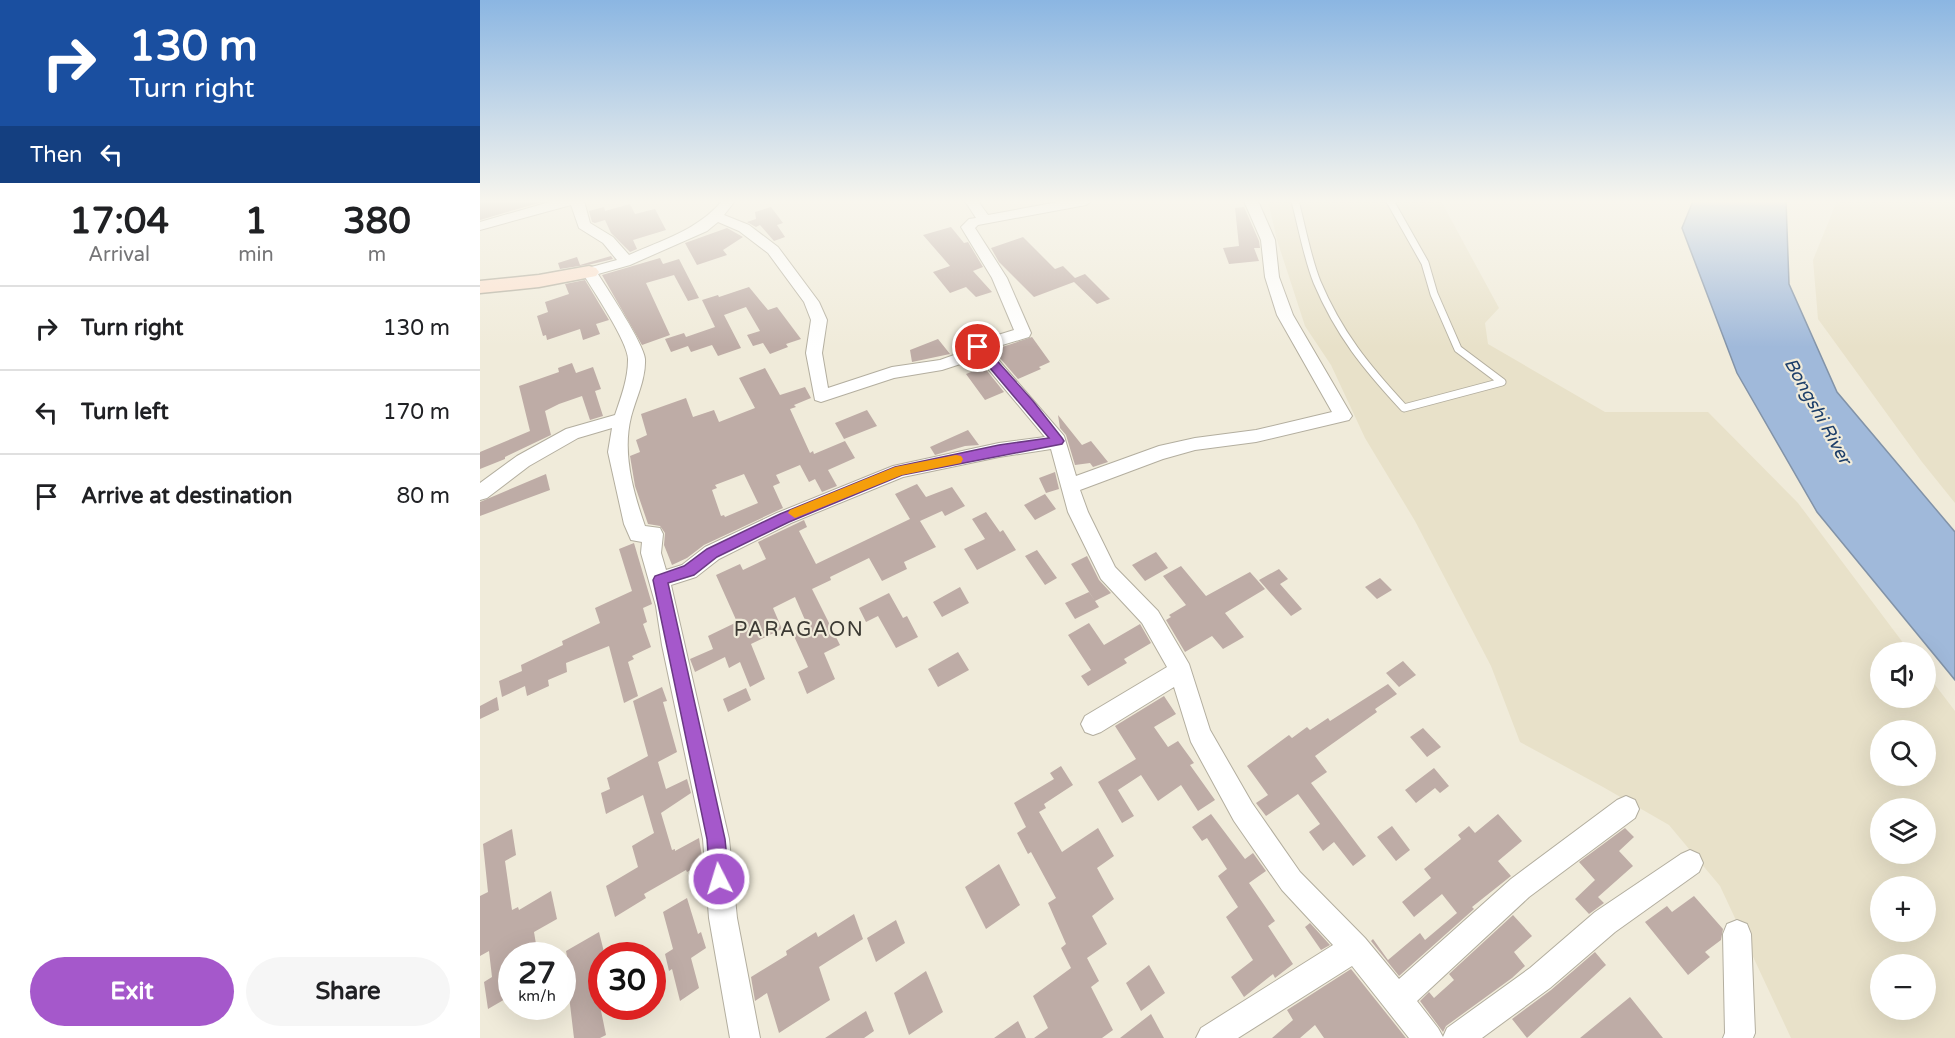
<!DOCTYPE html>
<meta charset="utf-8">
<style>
:root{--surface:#fff;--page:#f6f6f6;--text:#202124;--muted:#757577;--line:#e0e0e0;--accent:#a558cb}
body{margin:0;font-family:"Varela Round",sans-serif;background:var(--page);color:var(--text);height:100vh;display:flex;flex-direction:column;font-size:22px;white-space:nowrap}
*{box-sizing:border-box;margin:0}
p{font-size:20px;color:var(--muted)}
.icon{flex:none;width:33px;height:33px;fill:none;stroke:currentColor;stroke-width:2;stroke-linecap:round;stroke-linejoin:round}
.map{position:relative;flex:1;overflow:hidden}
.sheet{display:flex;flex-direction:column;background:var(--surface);width:480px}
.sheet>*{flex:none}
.guide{background:#1a4fa0;color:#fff;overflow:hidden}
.buttons{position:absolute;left:1390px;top:642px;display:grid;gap:12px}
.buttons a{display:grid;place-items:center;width:66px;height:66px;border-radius:50%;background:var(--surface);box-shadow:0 6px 24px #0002;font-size:30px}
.speed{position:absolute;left:18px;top:942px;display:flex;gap:12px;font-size:30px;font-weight:700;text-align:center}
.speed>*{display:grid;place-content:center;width:78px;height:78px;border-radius:50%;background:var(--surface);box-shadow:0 6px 24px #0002;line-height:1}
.speed small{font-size:15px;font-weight:400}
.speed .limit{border:9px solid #d22;background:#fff;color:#111}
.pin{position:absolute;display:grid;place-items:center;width:51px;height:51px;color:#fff;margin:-26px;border:3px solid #fff;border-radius:50%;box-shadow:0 2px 6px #0007}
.me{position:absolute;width:66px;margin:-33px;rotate:355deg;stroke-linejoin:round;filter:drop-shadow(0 0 4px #0008)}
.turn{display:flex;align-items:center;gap:21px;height:126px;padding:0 30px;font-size:27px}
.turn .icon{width:78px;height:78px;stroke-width:2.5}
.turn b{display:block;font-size:42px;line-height:51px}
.then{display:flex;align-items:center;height:57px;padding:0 30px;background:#0003;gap:12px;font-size:22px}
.eta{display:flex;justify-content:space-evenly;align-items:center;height:102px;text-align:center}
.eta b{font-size:36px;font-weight:800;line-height:42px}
.cta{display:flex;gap:12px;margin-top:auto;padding:12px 30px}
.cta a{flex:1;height:69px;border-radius:36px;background:var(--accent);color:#fff;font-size:24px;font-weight:800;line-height:69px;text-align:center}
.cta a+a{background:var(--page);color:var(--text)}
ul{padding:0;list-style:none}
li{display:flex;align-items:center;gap:18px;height:84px;padding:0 30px;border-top:2px solid var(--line)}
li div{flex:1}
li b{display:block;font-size:22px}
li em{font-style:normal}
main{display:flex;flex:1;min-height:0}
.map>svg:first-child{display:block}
.built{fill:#e8e1c9;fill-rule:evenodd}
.water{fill:#a0b9da;stroke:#8293a8;stroke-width:1.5}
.building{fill:#beaca6;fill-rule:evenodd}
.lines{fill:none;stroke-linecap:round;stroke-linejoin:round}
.lane-casing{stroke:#b3ae9f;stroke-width:9}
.street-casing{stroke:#b3ae9f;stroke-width:2}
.secondary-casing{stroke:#b3ae9f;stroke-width:3}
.lane{stroke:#fff;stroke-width:7}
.street{fill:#fff;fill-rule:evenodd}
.secondary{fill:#fde2d0;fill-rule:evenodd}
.route{fill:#a558cb;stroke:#6b3984;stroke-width:1.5}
.slow{fill:#f59e0b}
.labels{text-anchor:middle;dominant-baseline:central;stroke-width:4.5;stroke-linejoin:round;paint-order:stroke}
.water-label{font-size:18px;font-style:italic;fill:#1c3e69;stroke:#f0ebda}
.quarter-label{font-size:20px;letter-spacing:1.5px;fill:#3b3933;stroke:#f0ebda}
</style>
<main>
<section class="sheet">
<div class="guide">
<div class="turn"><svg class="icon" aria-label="right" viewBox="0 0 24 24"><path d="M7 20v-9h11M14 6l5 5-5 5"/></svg><div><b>130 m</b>Turn right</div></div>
<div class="then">Then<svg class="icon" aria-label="left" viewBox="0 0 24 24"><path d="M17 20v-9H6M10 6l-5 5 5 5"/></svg></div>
</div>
<div class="eta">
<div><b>17:04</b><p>Arrival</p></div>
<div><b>1</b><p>min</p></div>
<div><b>380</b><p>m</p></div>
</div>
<ul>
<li><svg class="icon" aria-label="right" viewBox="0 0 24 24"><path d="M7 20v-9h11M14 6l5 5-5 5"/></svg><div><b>Turn right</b></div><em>130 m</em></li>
<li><svg class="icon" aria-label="left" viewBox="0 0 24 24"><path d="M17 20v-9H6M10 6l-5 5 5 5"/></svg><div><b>Turn left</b></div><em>170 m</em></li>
<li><svg class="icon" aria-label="arrive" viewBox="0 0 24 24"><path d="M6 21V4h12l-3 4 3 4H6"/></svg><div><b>Arrive at destination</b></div><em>80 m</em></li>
</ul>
<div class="cta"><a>Exit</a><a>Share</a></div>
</section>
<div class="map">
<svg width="1475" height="1038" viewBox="0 0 1475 1038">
<rect width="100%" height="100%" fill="#f0ebda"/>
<path class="built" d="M788,201H961L1019,308L1005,323L1008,344L1125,412H1228L1318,503L1430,652H1401V698H1446V673L1475,711V1038H1311L1240,886L1189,825L1123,787L1040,742L1011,666L935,521L885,438L851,365L825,326L797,240ZM1401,730H1446V776H1401ZM1401,808H1446V854H1401ZM1401,886H1446V932H1401ZM1401,964H1446V1010H1401Z
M1357,201H1475V503L1442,462L1338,319L1333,260Z"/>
<path class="water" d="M1213,201H1306L1309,284L1357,392L1475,532V680L1337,512L1257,373L1202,228Z"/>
<path class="building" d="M0,201H62V202L0,220Z
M150,204L155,214L175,209L186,230L153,240L157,249L150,252L131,233L125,220L115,223L112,222L109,211L124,207L125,211Z
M291,207L303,223L297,225L305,237L294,241L280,225L276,227L267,222L276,219L275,212Z
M764,207L779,241L780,248H774L779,261L749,264L743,248L759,246L755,208Z
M471,227L484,243L488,242L503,267L493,271L512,292L496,297L486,287L470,293L453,272L470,266L443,235Z
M247,228L263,237L243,250L247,255L217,265L205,243Z
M543,237L575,269L583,266L595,278L605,274L630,299L617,304L594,282L554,297L519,262L511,248Z
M131,256L133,259L112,264L80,269L78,263L97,257L100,265Z
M180,258L183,264L199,259L219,298L208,301L194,275L166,283L190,335L162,345L122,275Z
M105,280L129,320L116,324L120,334L103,340L100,329L67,340L66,335L63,336L57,316L68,312L65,302L89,294L85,284Z
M269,287L288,310L297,307L321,339L306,344L308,347L290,354L283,343L273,346L267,335L280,331L266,307L244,315L261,348L238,356L232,345L211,352L208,346L191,352L185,339L204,333L206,337L235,327L222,300L238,295L239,297Z
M552,337L570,362L559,367L561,369L538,379L513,350Z
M458,339L470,354L432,362L430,350Z
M92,363L96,373L113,367L121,389L115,391L123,416L110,420L102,396L79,404L65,411L71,435L25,457V459L0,469V452L50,431L39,386L79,372L78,368Z
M504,367L524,392L505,400L486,374Z
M285,368L300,395L325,387L331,398L314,405L316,407L310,409L330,453L333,451L334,454L365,441L375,458L348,470L357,486L342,492L335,479L329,482L320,465L296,475L300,483L293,486L303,508L224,545L207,558L192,565L184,545L185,533L180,526L168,524L155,486L150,456L160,452L156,440L167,435L161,414L206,398L213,417L234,410L239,422L275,408L259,378ZM264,474L278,503L245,517L244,515L241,516L232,490L237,488L235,485Z
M387,410L397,426L364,439L355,423Z
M578,415L602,445L611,441L628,462L613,467L610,463L595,465L586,435L580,428Z
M488,430L499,445L485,446L455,455L450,447Z
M575,472L579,489L566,493L559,478Z
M66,474L70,490L0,516V502Z
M437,484L446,497L472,487L485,506L465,516L462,511L440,521L456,547L424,562L427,569L402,581L389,558L350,577L351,580L332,589L360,645L344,653L355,679L327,694L318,672L328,667L313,634L328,627L315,597L293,608L302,629L271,644L285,679L270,687L260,662L249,668L245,657L215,672L210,659L233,649L228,636L257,622L236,575L260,564L263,570L286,559L278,542L324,520L327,527L319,531L336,564L430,519L415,494Z
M565,494L576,509L555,520L544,505Z
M506,512L520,532L523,530L536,550L497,570L484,549L505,539L492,519Z
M154,543L172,604L163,608L167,622L163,624L171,647L152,656L154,659L148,662L158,696L144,703L129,646L86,663L87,672L68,680L69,686L47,696L45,686L22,697L19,681L42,671L41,665L83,645L82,641L120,623L115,608L152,591L139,549Z
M557,550L577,578L565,585L545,556Z
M676,552L688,568L665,581L652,565Z
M607,556L619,580L631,593L615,601L591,564Z
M701,566L726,596L770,572L785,589L745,613L764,637L743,649L732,636L705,652L686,620L691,617L689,615L706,605L683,576Z
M799,569L808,579L800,584L822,609L811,616L779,580Z
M900,578L912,590L897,599L885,587Z
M480,587L489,603L462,617L453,602Z
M609,592L619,607L595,619L585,603Z
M409,593L423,618L427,616L438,637L416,648L398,616L386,622L379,608Z
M609,623L624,645L660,624L671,643L644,659L647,663L608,686L601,676L611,670L588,635Z
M478,652L489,670L458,687L448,669Z
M923,661L936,675L919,687L906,673Z
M908,684L917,694L895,709L897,712L835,756L847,772L831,783L886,856L873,866L854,842L843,851L829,832L840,824L818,794L786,816L776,803L788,795L767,766L809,735L812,738L827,727L830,730L848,718L850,721Z
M182,687L187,701L183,702L197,752L178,762L186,789L207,779L211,793L181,813L192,850L195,849V851L219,838L223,863L207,872L206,870L164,894L166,898L135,917L126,886L158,867L152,846L174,833L163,795L126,814L121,793L130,789L127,778L168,756L153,701Z
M266,688L271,700L248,712L243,699Z
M684,696L696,714L674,727L688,747L698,741L714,763L710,765L735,800L718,811L701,785L678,801L661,775L638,790L654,816L642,823L618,782L656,759L635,726Z
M17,697L19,710L0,719V706Z
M943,728L961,747L947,757L930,737Z
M581,766L593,785L564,804L566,808L559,812L582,852L618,828L634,856L617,868L634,899L612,916L627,944L607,958L619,981L611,987L633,1030L622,1038H554L568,1028L553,996L591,968L581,948L586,944L568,903L576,898L551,852L548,854L537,833L546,827L534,803L574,779L570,773Z
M954,768L969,786L960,793L955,788L936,803L925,790Z
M731,814L765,859L773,853L786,871L769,883L795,921L788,926L813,964L795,978L793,974L764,997L751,977L773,960L746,917L758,907L738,876L747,869L727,838L722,841L712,827Z
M1018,814L1042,841L1018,861L1031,876L992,907L994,909L919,976L891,941L893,939L908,960L940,933L945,940L977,913L962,894L934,917L922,902L951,878L944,869L981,839L978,835L989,826L995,833Z
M912,826L930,850L916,861L897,837Z
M1145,828L1154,837L1139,851L1153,866L1118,897L1124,903L1109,914L1095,899L1115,880L1099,862Z
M32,829L36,855L25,861L32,910L38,907L39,910L71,891L77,919L54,932L58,956H32V995L8,1009L4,982L12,977L9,951L0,956V896L8,892L3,844Z
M519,864L540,905L506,929L485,887Z
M1214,896L1243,929L1241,940L1225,952L1230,957L1208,975L1165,922L1187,906L1192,912Z
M207,898L218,934L221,932L226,948L211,958L219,988L200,1001L192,969L189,971L185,954L193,949L183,912Z
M374,914L383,939L339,967L350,1000L299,1033L287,993L275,1001L271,977L307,955L306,951L336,932L338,937Z
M1033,915L1052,936L1034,952L1045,966L1032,978L966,1026L963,1032L940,1001L949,992L954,998L974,980L969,974Z
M416,920L425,943L396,962L387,938Z
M830,923L850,945L841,950L825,927Z
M119,932L125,956H122V966L117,969L122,991L118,996L126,1035L120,1038H94L89,996L94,993L86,951Z
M1115,952L1126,965L1047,1038L1032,1019L1071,990Z
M669,965L685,993L661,1011L646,983Z
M871,969L926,1038H844L835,1025L820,1038H792L813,1020L807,1010Z
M446,971L463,1012L429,1035L414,993Z
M1150,997L1183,1038H1100Z
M386,1011L394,1031L384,1038H345Z
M671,1014L684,1038H640Z
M538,1021L546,1038H514Z"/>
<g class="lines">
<g class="lane-casing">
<path id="lane" d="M815,201C822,227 827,257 837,282C859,334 886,367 924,408L1022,382L978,349L954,294L945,263L910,201"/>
</g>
<g class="street-casing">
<path id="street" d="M73,201H104L110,223L133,237L149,255C182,240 218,230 242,201H255L244,215L269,225L298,247L339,302L347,320L342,353L348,388L412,367L460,360L491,349L492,343L534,330L512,278L481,227L489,219L496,218L485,201H498L508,215L583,201H612L606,205L498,225L495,228L527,278L551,333L549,337L509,349L584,436L596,476L679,446L715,438L776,430L852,412L797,315L785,277L781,240L764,201H778L795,240L799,277L813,315L872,416L869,420L776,442L715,450L683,459L600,490L608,512L635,567L678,611L709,664L730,730L772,803L820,872L885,938L919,979L1031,879L1137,800L1146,796L1155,800L1159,809L1155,818L1049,897L937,1001L958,1028L963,1037L967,1028L1050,968L1115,912L1201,854L1210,850L1219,854L1223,863L1219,872L1135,932L1070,988L1002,1038H929L872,966L758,1038H716L721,1028L853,945L802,890L754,821L711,742L694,687L621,732L613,735L605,732L601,724L605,716L687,667L662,623L621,579L588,512L571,449L519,457L423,477L311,523L239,559L216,577L191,585L249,839L257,918L280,1038H250L229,918L223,839L182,645L176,606L161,553L162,542L151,540L144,524L128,452L132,428L98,438L49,466L7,498L0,500V483L37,456L86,429L135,415C141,397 148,379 148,360C149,343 112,289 102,272L104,269L137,260L123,243L99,228L91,205L0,230V222ZM238,222L259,231L288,253L324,302L331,320L326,353L335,400L341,402L414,378L462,370L499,358L565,437L519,443L413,466L297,513L225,547L202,565L186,570L181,553L183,534L180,528L165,526C153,492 142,453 151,417C156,398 166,379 165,359C164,344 128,290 118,274L150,265L227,231Z
M1257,920L1267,924L1271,934L1275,1033L1273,1038H1243L1245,1033L1243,934L1247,924Z"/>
</g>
<g class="secondary-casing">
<path id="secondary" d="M109,266L116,268L119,272L116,276L59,287L0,293V281L59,275Z"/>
</g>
<use href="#lane" class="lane"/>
<use href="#street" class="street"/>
<use href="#secondary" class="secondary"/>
</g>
<linearGradient id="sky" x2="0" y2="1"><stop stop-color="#8bb6e2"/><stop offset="0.58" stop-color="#f8f6ee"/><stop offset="1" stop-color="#f8f6ee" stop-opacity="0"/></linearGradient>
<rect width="1475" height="347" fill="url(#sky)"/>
<path class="route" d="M498,343L502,344L553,401L582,438L584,441L582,444L422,475L309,522L237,557L214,575L188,583L245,839L249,879L246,885L239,888L233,885L230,879L227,839L173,580L175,576L204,566L227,549L300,514L415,467L519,445L569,438L494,349L493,347Z"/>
<path class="slow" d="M476,455L481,456L483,459L481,463L422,475L315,518L308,513L310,510L415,467Z"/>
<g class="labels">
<g class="water-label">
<text transform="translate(1338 411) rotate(61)">Bongshi River</text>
</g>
<g class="quarter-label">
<text x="319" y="630">PARAGAON</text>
</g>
</g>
</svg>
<div class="buttons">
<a><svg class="icon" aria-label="sound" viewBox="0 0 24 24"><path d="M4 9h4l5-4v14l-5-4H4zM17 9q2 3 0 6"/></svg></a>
<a><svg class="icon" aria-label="search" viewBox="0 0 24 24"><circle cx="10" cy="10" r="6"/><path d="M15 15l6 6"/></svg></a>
<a><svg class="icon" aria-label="layers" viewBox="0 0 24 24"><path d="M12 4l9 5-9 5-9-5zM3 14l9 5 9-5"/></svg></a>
<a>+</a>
<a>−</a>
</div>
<div class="speed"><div>27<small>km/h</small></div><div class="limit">30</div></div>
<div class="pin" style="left:498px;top:347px;background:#d93025"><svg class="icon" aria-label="arrive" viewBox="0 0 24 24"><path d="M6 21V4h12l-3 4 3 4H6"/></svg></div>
<svg class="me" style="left:239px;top:879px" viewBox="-20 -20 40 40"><circle r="17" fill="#a558cb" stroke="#fff" stroke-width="3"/><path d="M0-11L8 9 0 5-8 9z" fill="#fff"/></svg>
</div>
</main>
